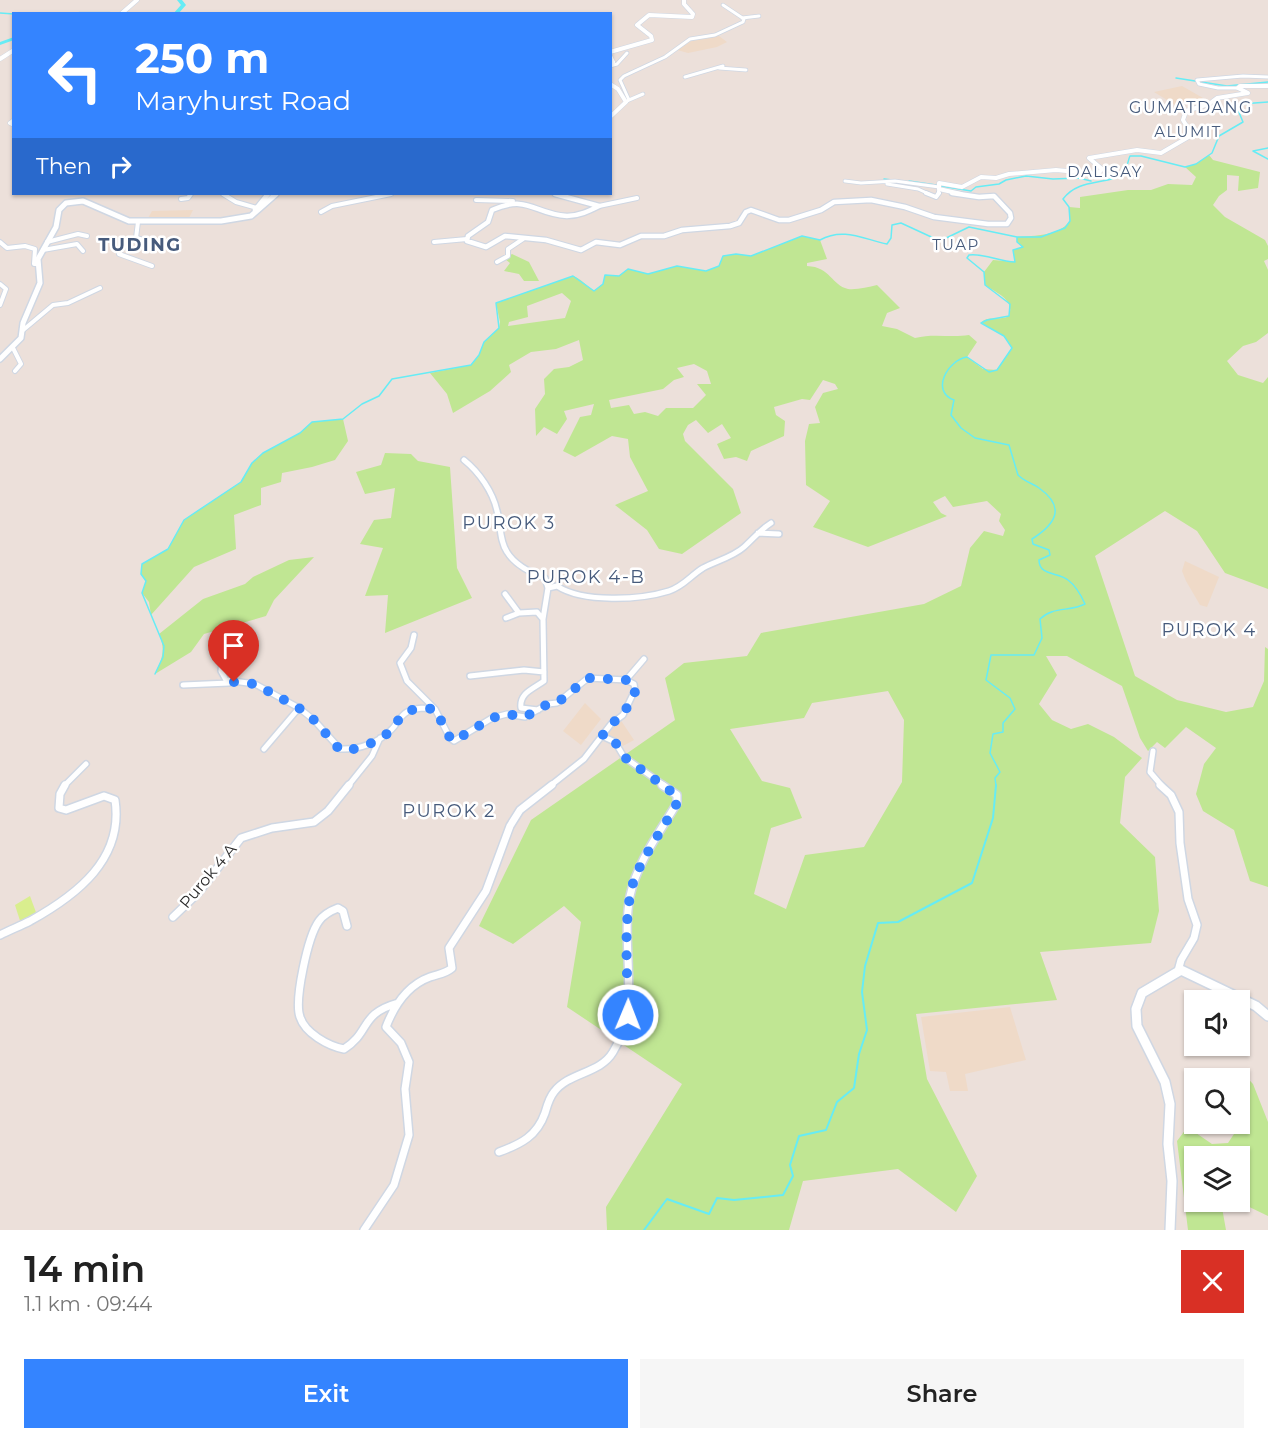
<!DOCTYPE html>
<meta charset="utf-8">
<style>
:root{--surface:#fff;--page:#f6f6f6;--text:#222;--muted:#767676;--accent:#3484ff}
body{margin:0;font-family:Montserrat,sans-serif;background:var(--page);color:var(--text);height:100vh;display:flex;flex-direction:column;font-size:22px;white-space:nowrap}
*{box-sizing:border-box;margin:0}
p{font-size:20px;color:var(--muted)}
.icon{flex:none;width:33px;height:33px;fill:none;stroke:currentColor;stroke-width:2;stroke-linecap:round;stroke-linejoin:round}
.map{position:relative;height:1230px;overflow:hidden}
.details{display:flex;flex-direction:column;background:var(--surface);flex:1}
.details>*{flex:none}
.hud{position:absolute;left:12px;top:12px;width:600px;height:183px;border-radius:0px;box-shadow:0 2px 4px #0004;background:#3484ff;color:#fff;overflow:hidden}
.fabs{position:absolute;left:1184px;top:990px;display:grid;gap:12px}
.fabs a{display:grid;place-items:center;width:66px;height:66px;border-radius:0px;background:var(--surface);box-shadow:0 2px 4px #0004;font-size:30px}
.pin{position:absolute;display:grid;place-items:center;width:51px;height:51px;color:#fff;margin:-62px -26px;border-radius:50% 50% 50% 0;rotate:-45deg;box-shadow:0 0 6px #0007}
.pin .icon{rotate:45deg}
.me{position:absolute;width:66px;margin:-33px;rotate:1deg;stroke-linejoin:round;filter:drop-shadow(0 0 4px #0008)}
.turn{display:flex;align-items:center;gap:21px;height:126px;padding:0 24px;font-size:27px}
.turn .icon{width:78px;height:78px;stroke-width:2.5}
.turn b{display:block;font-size:42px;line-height:51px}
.then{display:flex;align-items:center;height:57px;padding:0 24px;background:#0003;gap:12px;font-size:22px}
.round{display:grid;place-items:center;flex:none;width:63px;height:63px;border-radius:0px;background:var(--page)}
.head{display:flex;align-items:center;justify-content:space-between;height:102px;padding:0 24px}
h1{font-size:36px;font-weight:600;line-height:45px}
.primary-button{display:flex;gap:12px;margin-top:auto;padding:12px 24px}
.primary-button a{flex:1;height:69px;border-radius:0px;background:var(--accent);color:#fff;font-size:24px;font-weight:600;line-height:69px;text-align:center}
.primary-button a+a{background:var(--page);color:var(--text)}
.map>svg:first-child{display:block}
.education{fill:#efdac8}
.green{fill:#c0e693;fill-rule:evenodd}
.pitch{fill:#d9ee8e}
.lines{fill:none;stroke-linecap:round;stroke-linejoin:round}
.stream-far1{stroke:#66ecf5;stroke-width:1.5}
.stream{stroke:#66ecf5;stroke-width:2}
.river{fill:#66ecf5;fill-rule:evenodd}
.minor-far3-casing{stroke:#cfd7e3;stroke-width:4.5}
.minor-far2-casing{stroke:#cfd7e3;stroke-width:6}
.minor-far1-casing{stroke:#cfd7e3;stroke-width:8}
.minor-casing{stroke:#cfd7e3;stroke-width:10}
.tertiary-far1-casing{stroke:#cfd7e3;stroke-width:5}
.tertiary-casing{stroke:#cfd7e3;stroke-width:7}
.secondary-far2-casing{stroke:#cfd7e3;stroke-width:5}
.secondary-far1-casing{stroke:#cfd7e3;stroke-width:8}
.secondary-casing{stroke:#cfd7e3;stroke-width:12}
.minor-far3{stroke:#fff;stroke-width:3}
.minor-far2{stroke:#fff;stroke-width:4}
.minor-far1{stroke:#fff;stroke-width:5}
.minor{stroke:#fff;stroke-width:7}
.tertiary-far1{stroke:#fff;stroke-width:4}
.tertiary{stroke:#fff;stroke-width:4.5}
.secondary-far2{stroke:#fff;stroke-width:4}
.secondary-far1{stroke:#fff;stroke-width:5}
.secondary{stroke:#fff;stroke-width:9}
.route{stroke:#3484ff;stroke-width:10;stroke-dasharray:0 18}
.labels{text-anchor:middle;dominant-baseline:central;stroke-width:5;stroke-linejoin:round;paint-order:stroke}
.far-neighbourhood-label{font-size:15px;letter-spacing:1.5px;fill:#475b7c;stroke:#fff}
.far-quarter-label{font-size:16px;letter-spacing:1.5px;fill:#475b7c;stroke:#fff}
.street-label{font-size:16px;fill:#292929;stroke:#fff}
.far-district-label{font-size:18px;font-weight:bold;letter-spacing:1.5px;fill:#475b7c;stroke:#fff}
.neighbourhood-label{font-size:18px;letter-spacing:1.5px;fill:#475b7c;stroke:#fff}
</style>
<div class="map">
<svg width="1268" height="1230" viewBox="0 0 1268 1230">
<rect width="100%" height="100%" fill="#ece0da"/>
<path class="education" d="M719,36L727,42L717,47L688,53L677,50L696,38Z
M1182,86L1203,98L1175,105L1154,92Z
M193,210L188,220H147L152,211Z
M1185,561L1219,577L1207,607L1200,605L1186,581L1182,571Z
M585,703L601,719L581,745L563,731Z
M620,719L634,740L623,746L617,740H611L606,732Z
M1010,1007L1026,1060L965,1074L968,1091H950L946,1072L930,1071L921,1017Z"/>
<path class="green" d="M1209,155L1213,160L1260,172L1258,188L1238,191L1239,176L1227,175V190L1219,196L1213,205L1225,217L1265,240L1268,246V259L1264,261L1268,270V333L1256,342L1243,346L1227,361L1238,375L1263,383L1268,377V589L1225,573L1197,531L1165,511L1095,556L1135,676L1177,700L1226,712L1253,707L1264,681L1265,647L1268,649V887L1250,881L1234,830L1203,811L1196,794L1204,764L1216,748L1186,727L1165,748L1157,742L1148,751L1140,738L1122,686L1067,656H1046L1057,675L1039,704L1052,720L1071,729L1088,724L1114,737L1142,758L1125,777L1120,823L1155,857L1159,911L1151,943L1040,952L1057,1000L916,1014L927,1079L977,1176L956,1212L898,1169L803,1181L789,1230H607L606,1207L682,1084L567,1007L581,922L564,906L513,944L479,926L531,820L675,720L665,678L684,663L747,656L761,633L924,604L961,586L970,548L984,531L1003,536L1005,530L999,521L1001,514L987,501L953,507L945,496L933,502L941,513L947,516L868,547L813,527L830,501L806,485L805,441L809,424L820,423L815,407L823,393L838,389L835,384L823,380L810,400L802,399L774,407L776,415L785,421L784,436L751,451L747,461L736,457L724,459L717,444L731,438L722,424L708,433L696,420L688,425L683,434L685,441L733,489L741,513L682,554L659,549L647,530L615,505L648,491L630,457L628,439L612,436L575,457L563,451L580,417L591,415L594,404L564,411L567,419L557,434L544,427L536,436L535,409L545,394L544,379L554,369L569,367L583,360L579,340L556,349L531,352L509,365L511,372L490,391L453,413L447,394L430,373L471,365L479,355L484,342L499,328L500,322L496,303L573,276C582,279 586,286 594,291L603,284L605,275L619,276L628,269L648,274L677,266L706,271L719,266L723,256L736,254L751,256L802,236L820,240L827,259L807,263V266C831,267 831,285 848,289C857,290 868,287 877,285L900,308L887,313L882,326L897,329L915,338C934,333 950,338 969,335L977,342L967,357L983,369L997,370L1012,348L1004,336L981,323C987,315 1001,321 1009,316C1015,299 996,293 985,285L984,272L993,260L1015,262L1013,250L1022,247L1017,242V237C1036,235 1057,237 1070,221L1069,207L1080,208V197L1128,190H1151L1168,184L1192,185L1196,177L1185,167L1196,164ZM562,293L571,301L565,318L508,326L509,322L528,317L527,306ZM694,364L707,371L711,384H697L706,395L693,408H666L658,416L645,412L634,414L629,405L611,408L609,400L663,389L674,380L684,377L677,368ZM888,691L904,720L902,782L864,847L805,855L786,909L754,894L771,828L802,818L790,788L762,781L730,729L804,718L812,703Z
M512,254L529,262L539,281H524L519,274L504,271L510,263L505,259Z
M343,419L348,441L335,460L312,467L282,473L281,482L261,488V505L234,515L236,549L194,567L151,615L149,602L142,593L146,581L141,574L142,564L168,549L184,520L241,482L252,463L263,453L300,433L312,422Z
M385,453L411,454L418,461L450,467L457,568L472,598L385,633L388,595L365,596L383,548L360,544L374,520L391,518L395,488L365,494L356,472L381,465Z
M314,557L274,600L266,616L204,634L191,652L155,674C162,659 166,650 159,634L203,599L245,584L253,577L289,560Z
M1238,1068L1253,1084L1268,1122V1216L1239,1202V1156H1194V1202H1221L1226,1230H1188L1177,1141L1186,1129L1193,1131L1212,1144L1228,1143L1234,1134L1235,1124H1239V1078H1233Z"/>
<path class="pitch" d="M30,896L37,915L21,924L15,905Z"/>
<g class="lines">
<path class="stream-far1" d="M0,13L14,14
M1176,78L1227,86L1268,82
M1268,148L1253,151L1268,159
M884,179L892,180
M909,181L936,185
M941,186L971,191L976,187L999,184L1006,180L1026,176L1053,179L1079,178L1091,181
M155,674L163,657L164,646L142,593L146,581L141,574L142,564L168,549L184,520L241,482L252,463L263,453L300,433L312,422L343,419L362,404L379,396L392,379L471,365L479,355L484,342L499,328L496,303L573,276L594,291L603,284L605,275L619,276L628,269L648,274L677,266L706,271L719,266L723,256L736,254L751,256L802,236L820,240C843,227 863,239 887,244L891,238L892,225L901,223L940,241L969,227L1017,237H1041L1065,228L1070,221L1069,207L1063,199C1081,175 1114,188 1125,169C1128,166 1128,160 1130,156H1141L1185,167L1196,164L1212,153L1219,136L1243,122L1238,110L1241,104L1268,102
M996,786L995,778L1000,772L990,753L993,734L1003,732V723L1015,709L1010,698L986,680L991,655H1034L1042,638L1040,619C1053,606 1070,612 1085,604C1081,595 1076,586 1068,580C1058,572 1039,576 1039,560L1050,555L1049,550L1033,544L1032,539C1056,524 1066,507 1039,488C1032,483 1025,482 1018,475L1009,445L975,438L961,428L951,415L954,400C930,391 948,360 967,357L989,372L997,370L1012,348L1004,336L981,323L987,320L1009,316L1010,304L985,285L984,272L967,258L969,255C985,253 999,262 1015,262L1013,250L1023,247L1017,242V237"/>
<path class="stream" d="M644,1230L667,1199L709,1214L717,1198L734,1200L783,1195L793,1176L790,1165L799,1136L826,1130L837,1102L854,1088L859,1054L867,1030L862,992L865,966L878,923L898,922L972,883L993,818L996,785"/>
<path class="river" d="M177,0H182L186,5L178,14H173L181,5Z
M14,37V40L0,45V42Z"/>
<g class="minor-far3-casing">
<path id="minor-far3" d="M742,18L759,16
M610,66L617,64L627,53
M719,68L746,70
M685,77L723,66
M1238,88H1218L1199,84L1197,80L1243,76L1268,77
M629,100L643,94
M626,102L629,100L620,80L624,76L665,57L690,39L715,35L743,22L744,19L723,5
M845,181L861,183L895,181L939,187
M887,184L918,189L929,194
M938,194L939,189"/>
</g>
<g class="minor-far2-casing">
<path id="minor-far2" d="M926,193L936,197L939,193
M223,194L236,202L257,208
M181,199L188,198L191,194
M476,200L513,201
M599,206L637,198
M321,212L332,206L391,194
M136,238L120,250L119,254L152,266
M136,238L138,222
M136,238L152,242
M0,242L7,248L25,246L35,249L34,264H37
M47,242L78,234L87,236
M434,242L467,239
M43,250L77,244L83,251
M497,262L508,256V249L523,239
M0,284L6,289L0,305
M22,331L53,305L68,303L100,288
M13,348L21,364L15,371"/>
</g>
<g class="minor-far1-casing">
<path id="minor-far1" d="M464,460C479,472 493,492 497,511C501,524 499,540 507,552C515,565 531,573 545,578L548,588
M758,533L779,534
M548,588L557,586C583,603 640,600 669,591C684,586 690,576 703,568C716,561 733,557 744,547C753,539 760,530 771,523
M505,594L519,613L537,612L542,618
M506,618L519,613
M225,631L221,671L226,680L255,684L299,708L314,720L340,749C358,750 379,743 392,729C397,724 400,716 407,712C416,707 426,708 435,709L450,738L454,741L492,718L507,714L525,717L548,704L557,703L588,678L626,680L634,684L635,690L623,715L611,724L584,759L550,786
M414,635L411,648L400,663L407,681L434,708
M470,676L524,670L544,672
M626,680L644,659
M183,685L229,683
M538,710L521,708C519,693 533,689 544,681L543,619L548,588
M602,736L615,742L624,757L665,786
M264,749L299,708
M1153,751L1150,772L1162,786
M64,786L86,764
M348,786L372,756L380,738"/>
</g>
<g class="minor-casing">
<path id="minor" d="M1160,785L1171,795L1179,812L1180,843L1188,899L1197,925L1194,938L1181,960L1178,971
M173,917L198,893L241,838L272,828L314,822L328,811L349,785
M347,926L343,911L338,908C330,911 324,914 319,921C308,936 294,1000 300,1017C305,1033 328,1046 344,1049C371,1032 359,1014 398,1003
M0,935C10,930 20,926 30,921C77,895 124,859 115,800L104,796L66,810L59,808L60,794L65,785
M499,1152C521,1144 537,1136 545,1113C547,1106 549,1098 554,1092C569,1072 600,1074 613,1052C642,1005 620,947 630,896C637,862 660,832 677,803V795L662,785
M364,1230L394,1185L409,1135L405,1089L409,1062L401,1043L386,1027C394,1006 408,985 430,977C438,974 445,974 452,968L449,948L486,891L510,826L520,810L552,785"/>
</g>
<g class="tertiary-far1-casing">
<path id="tertiary-far1" d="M80,14H109
M121,14L137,0
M0,59L14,50
M14,120L10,123L14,125
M961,194L939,189V183L962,187L981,177L996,178L1009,174L1056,170L1098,174L1102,169L1089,158L1137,150L1161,153L1192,135L1183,120L1186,111L1209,104L1217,98L1248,93L1238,88L1240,86H1268"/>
</g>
<g class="tertiary-casing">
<path id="tertiary" d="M555,194L599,206C589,211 579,216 567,216C533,214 529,194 492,210L488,222L468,236L467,241L486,247L505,236L546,240L581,250L596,242L620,245L641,236H664L682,230L730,226L739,223L746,212L751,210L779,220H789L821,210L834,202L871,200L905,207L934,217L988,224H1007L1011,218L1010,213L994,196L979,197L952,193
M255,210L268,194"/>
</g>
<g class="secondary-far2-casing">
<path id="secondary-far2" d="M610,52L652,40L651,36L637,25L649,15L692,17L693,14L684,4V0
M610,56L613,62L610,64
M610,84L618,89L626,102L610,117"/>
</g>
<g class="secondary-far1-casing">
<path id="secondary-far1" d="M0,359L21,338L23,323L40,283L38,259L56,227L59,210L66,203L83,201L129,221H221L251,216L276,194"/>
</g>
<g class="secondary-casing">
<path id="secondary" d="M1170,1230L1172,1181L1168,1144L1170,1104L1165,1082L1137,1026L1136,1009L1142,993L1181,970L1256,1006L1268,1016"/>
</g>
<use href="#minor-far3" class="minor-far3"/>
<use href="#minor-far2" class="minor-far2"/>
<use href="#minor-far1" class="minor-far1"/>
<use href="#minor" class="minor"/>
<use href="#tertiary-far1" class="tertiary-far1"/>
<use href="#tertiary" class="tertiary"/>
<use href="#secondary-far2" class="secondary-far2"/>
<use href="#secondary-far1" class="secondary-far1"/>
<use href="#secondary" class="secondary"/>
</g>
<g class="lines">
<path class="route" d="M234,682L255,684L299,708L314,720L340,750C356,751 375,743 388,733C393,729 396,723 400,718C409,707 423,708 435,709L450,738L454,741L492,718L507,714L525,717L548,704L557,703L588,678L626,680L634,684L636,690L623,715L611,724L602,736L615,742L624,757L676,795L677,803C665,826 643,856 634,880C622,917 628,975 628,1015"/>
</g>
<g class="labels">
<g class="far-neighbourhood-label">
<text x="1188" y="131">ALUMIT</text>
<text x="1105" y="171">DALISAY</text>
<text x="956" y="244">TUAP</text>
</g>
<g class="far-quarter-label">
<text x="1191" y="107">GUMATDANG</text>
</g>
<g class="street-label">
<text transform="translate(208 876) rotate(-50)">Purok 4 A</text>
</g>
<g class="far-district-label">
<text x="140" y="245">TUDING</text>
</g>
<g class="neighbourhood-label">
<text x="509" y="523">PUROK 3</text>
<text x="586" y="577">PUROK 4-B</text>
<text x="1209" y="630">PUROK 4</text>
<text x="449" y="811">PUROK 2</text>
</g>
</g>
</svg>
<div class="fabs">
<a><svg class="icon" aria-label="sound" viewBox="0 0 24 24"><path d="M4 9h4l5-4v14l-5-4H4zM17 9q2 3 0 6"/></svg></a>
<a><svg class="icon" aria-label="search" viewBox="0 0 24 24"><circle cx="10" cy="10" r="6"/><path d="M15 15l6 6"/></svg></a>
<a><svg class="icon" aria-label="layers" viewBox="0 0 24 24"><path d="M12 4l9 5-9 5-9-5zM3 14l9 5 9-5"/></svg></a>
</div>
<div class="pin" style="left:234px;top:682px;background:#d93025"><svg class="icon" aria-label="arrive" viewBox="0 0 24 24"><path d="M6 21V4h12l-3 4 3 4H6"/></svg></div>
<svg class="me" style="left:628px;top:1015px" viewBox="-20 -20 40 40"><circle r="17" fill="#3484ff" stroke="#fff" stroke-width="3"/><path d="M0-11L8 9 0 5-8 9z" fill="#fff"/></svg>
<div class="hud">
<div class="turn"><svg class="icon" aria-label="left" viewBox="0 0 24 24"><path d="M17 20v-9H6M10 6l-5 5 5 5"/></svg><div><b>250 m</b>Maryhurst Road</div></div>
<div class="then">Then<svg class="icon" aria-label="right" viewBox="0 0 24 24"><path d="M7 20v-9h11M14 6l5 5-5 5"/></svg></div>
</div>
</div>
<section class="details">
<div class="head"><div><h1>14 min</h1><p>1.1 km · 09:44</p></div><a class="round" style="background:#d93025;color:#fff"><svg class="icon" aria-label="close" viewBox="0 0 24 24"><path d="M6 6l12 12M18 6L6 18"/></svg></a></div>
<div class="primary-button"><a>Exit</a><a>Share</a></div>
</section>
